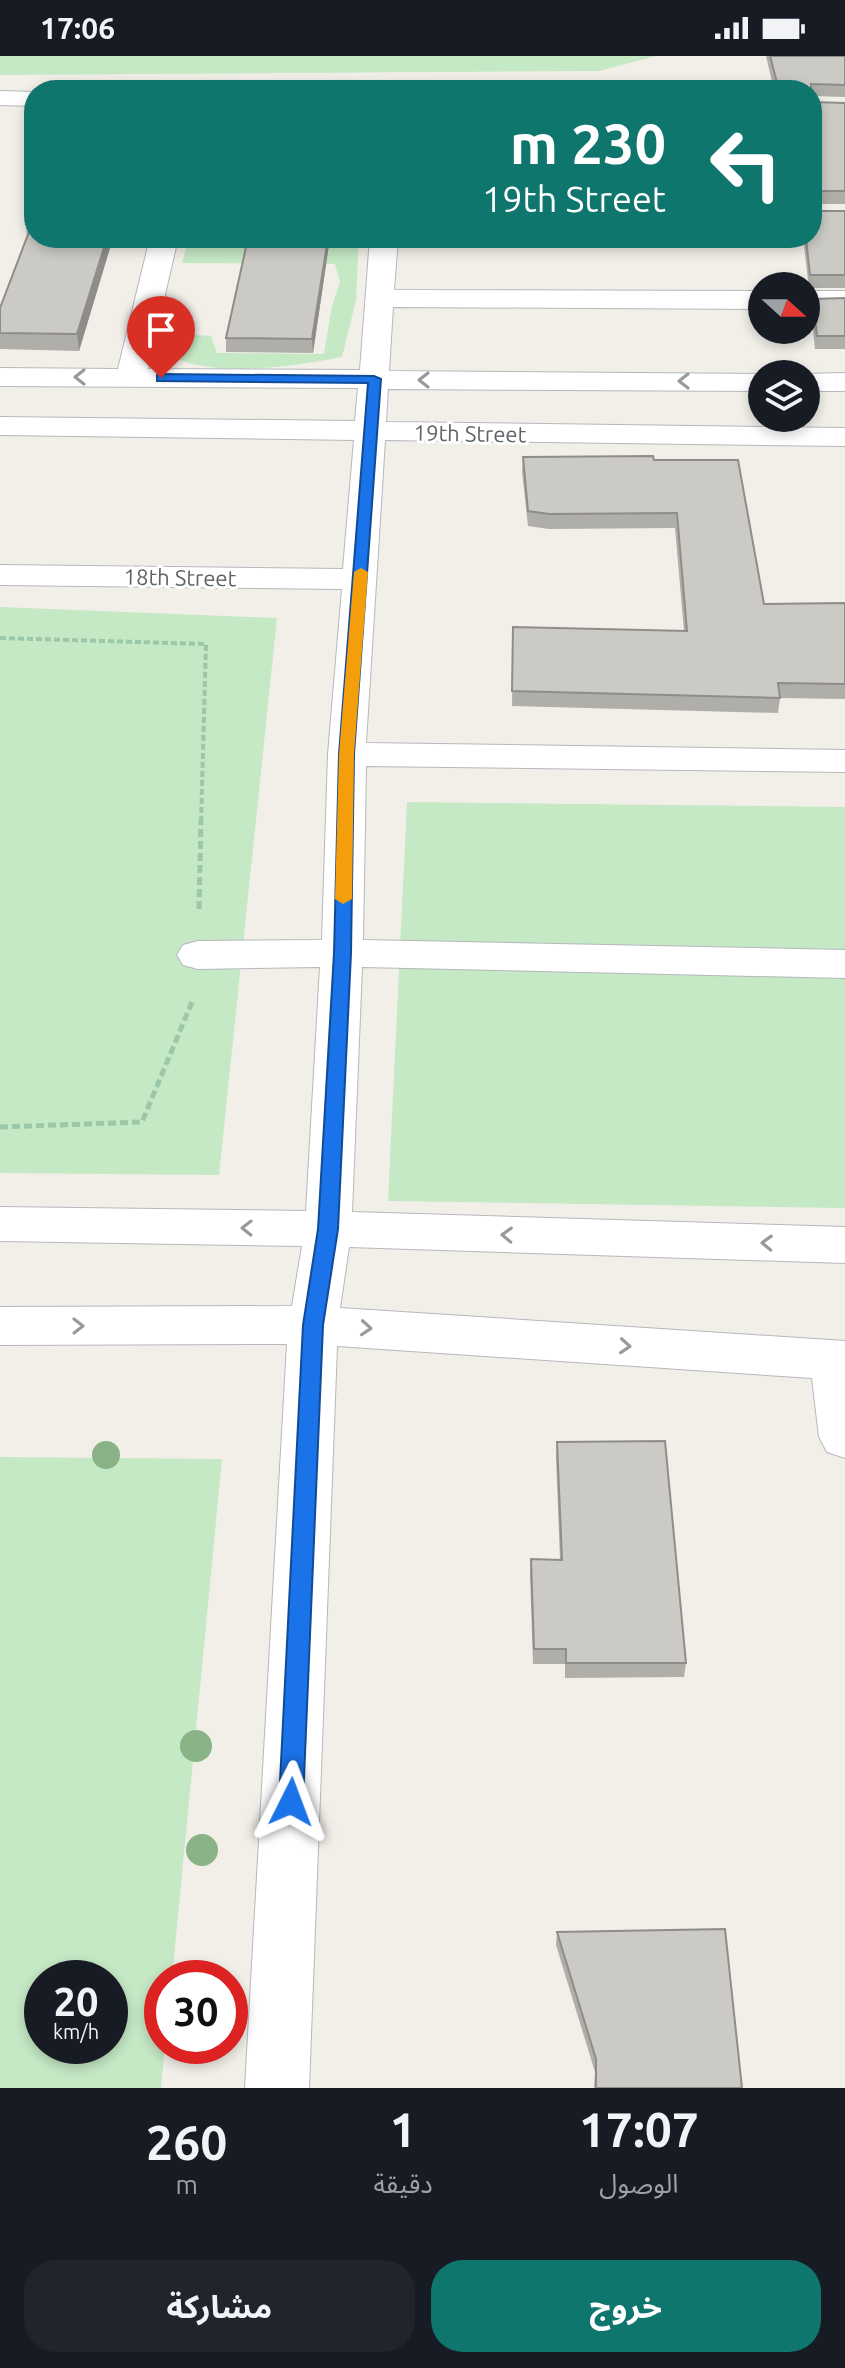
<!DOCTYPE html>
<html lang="ar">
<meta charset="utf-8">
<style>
:root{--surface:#171b24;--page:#20242c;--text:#f1f3f6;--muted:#9ea1a6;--accent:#0f766e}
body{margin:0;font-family:Ubuntu,"Noto Sans Arabic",sans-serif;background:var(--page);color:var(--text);direction:rtl;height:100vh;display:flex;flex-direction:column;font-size:30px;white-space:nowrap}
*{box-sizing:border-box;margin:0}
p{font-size:26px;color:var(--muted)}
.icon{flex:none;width:44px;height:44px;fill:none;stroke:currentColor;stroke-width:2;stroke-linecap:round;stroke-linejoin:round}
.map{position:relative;height:2032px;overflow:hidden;direction:ltr}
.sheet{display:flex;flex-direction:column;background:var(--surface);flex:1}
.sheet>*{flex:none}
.guide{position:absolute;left:24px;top:24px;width:798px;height:168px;border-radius:32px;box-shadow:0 4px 12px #0003;direction:rtl;background:#0f766e;color:#fff;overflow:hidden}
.needle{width:52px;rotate:111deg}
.tools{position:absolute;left:748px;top:216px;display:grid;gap:16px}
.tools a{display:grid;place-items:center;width:72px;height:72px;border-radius:50%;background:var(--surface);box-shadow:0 4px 12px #0003;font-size:40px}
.speed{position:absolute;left:24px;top:1904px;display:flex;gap:16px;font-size:40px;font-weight:700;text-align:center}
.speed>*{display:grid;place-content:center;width:104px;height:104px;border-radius:50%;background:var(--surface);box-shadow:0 4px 12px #0003;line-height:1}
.speed small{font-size:20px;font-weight:400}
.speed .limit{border:12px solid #d22;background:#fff;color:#111}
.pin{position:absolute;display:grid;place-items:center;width:68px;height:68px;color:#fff;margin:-82px -34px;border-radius:50% 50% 50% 0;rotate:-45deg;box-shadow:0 0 8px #0007}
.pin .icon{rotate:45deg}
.me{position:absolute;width:88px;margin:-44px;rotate:3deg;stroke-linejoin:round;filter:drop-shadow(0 0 6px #0008)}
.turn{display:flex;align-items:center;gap:28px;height:168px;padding:0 24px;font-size:36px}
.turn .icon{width:104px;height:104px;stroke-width:2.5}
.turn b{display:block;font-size:56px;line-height:68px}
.eta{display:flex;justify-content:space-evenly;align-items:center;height:136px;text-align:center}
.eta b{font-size:48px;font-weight:700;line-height:56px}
.action{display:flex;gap:16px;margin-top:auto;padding:16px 24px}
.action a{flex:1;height:92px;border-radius:32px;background:var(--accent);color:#fff;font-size:32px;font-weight:700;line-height:92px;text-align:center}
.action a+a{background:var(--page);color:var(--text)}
.status{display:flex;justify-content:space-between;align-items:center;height:56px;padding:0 40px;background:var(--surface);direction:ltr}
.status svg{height:22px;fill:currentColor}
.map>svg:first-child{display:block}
.green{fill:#c5e8c5;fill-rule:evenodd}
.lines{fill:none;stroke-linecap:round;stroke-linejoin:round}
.minor-casing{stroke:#b5b8bc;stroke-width:2}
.path-far1{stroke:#9cc7a9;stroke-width:4;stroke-dasharray:6 3;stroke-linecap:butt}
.path{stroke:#9cc7a9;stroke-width:5;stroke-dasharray:8 4;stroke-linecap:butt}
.minor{fill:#fff;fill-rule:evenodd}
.tree{fill:#89b387}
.wall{fill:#afaea9}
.shaded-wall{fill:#8f8d8a}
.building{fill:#cccac5;stroke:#8f8d8a;stroke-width:2}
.oneway{stroke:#979a9d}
.route{fill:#1a73e8;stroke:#114b97;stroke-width:2}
.slow{fill:#f59e0b}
.labels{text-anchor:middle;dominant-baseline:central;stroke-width:6;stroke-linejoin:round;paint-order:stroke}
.far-street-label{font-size:22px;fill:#5f6368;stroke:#fff}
</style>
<div class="status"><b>17:06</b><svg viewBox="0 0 49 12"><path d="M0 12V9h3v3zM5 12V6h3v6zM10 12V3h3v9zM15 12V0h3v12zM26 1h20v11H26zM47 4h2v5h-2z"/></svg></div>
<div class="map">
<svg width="845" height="2032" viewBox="0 0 845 2032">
<rect width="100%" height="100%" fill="#f1efe8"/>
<path class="green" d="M0,0H656L599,15L0,19Z
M189,182L281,185L359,182L356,244L342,301C295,310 217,322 173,301L181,278L211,280L217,297L324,298L332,250L340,226L335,208L182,207Z
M0,551L277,562L219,1119L0,1117Z
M407,746L845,751V1152L388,1145Z
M0,1401L222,1403L172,1922H162V1990H165L161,2032H0ZM110,1922V1990H42V1922Z"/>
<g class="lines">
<g class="minor-casing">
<path id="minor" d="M0,35L34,36V50L0,49Z
M150,182H178L148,313L360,314L370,182H398L394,234L762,235V253L393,251L389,315L766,318H762V335L388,333L386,366L845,372V390L385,384L366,687L845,694V716L366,710L363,884L845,894V922L362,911L352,1156L845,1171V1207L349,1191L340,1252L845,1285V1402L827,1396L819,1381L812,1322L337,1290L309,2032H245L287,1288L0,1289V1251L292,1250L302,1190L0,1185V1151L306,1155L320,911L198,913L183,909L177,899L183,889L198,885L322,884L328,698L342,533L0,529V509L343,513L354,384L0,379V361L355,365L358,332L0,330V312L118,313Z
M806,235H845V253H806Z
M845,317V335H806V318H802Z"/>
</g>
<path class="path-far1" d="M0,582L206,588L201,766"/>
<path class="path" d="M199,853L201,764
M0,1071L142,1066L192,946"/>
<use href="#minor" class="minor"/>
</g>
<g class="tree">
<circle cx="106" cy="1399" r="14"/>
<circle cx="196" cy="1690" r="16"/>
<circle cx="202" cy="1794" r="16"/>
</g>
<path class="wall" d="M766,0H845V41L812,40V34H774Z
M812,46L845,47V148H812Z
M34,146L113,182L79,295L0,293V252L27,180L26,168Z
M845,155V232H809L803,182H812Z
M248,182H330L313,297L226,296V282Z
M845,242V293H815L811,256L813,243Z
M523,401L654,404L764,548L845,547V643L780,642L778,657L512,650L513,571L684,575L675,472L549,473L528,470L522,415Z
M557,1386L686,1607L684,1621L565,1622V1608H533L530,1518L531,1503L560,1504L556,1401Z
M557,1876L742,2032H594L595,2016L556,1889Z"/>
<path class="shaded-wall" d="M107,182H113L79,295L77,278Z
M328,182H330L313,297L312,283Z"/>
<path class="building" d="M770,0H845V29L811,28V34H779Z
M812,46L845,47V135H812Z
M34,146V182H107L77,278L0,277V252L32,168H26Z
M812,155H845V219H810L806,182H812Z
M248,182H328L312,283L226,282Z
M845,242V280H817L813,243Z
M653,400L654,404H738L764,548L845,547V628L778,627L780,642L512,635L513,571L687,575L677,457L549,458L528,455L523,401Z
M665,1385L686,1607H566V1593H534L531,1503L562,1504L557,1386Z
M725,1873L742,2032H596V2003L557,1876Z"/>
<defs><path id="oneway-chevron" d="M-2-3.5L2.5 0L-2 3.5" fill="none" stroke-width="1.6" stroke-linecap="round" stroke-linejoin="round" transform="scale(2)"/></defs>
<g class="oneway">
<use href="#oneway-chevron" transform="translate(80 321) rotate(-180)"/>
<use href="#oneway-chevron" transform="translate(424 324) rotate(-180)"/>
<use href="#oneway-chevron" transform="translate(684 325) rotate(-180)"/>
<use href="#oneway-chevron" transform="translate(247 1172) rotate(-179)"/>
<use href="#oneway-chevron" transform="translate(507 1179) rotate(-178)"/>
<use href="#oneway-chevron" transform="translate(767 1187) rotate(-178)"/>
<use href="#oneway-chevron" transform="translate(78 1270)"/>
<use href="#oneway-chevron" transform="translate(366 1272) rotate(4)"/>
<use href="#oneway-chevron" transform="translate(625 1290) rotate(4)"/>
</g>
<path class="route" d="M161,318L374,320L381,323L354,698L351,897L338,1173L323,1269L303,1746L299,1754L291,1757L282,1754L279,1746L303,1269L318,1173L334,897L339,698L368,327L157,325V319Z"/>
<path class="slow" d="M361,512L368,516L354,698L352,843L343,848L335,843L339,698L354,516Z"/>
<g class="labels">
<g class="far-street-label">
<text transform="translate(470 377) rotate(1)">19th Street</text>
<text transform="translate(180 521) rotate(1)">18th Street</text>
</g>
</g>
</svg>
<div class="tools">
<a><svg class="needle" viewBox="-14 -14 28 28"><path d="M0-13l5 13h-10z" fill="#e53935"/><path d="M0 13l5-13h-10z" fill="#9ea1a6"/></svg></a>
<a><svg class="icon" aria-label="layers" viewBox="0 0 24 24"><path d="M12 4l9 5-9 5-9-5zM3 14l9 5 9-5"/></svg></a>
</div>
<div class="speed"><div>20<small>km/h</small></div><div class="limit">30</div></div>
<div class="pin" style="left:161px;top:322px;background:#d93025"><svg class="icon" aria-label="arrive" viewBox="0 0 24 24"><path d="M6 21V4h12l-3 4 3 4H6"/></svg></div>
<svg class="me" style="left:291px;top:1746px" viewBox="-20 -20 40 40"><path d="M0-17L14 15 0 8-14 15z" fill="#1a73e8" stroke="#fff" stroke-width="4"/></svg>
<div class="guide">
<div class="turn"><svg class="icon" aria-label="left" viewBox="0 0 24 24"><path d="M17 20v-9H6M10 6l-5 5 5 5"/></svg><div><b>230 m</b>19th Street</div></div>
</div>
</div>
<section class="sheet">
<div class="eta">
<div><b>17:07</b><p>الوصول</p></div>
<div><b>1</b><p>دقيقة</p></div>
<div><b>260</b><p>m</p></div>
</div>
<div class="action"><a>خروج</a><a>مشاركة</a></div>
</section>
